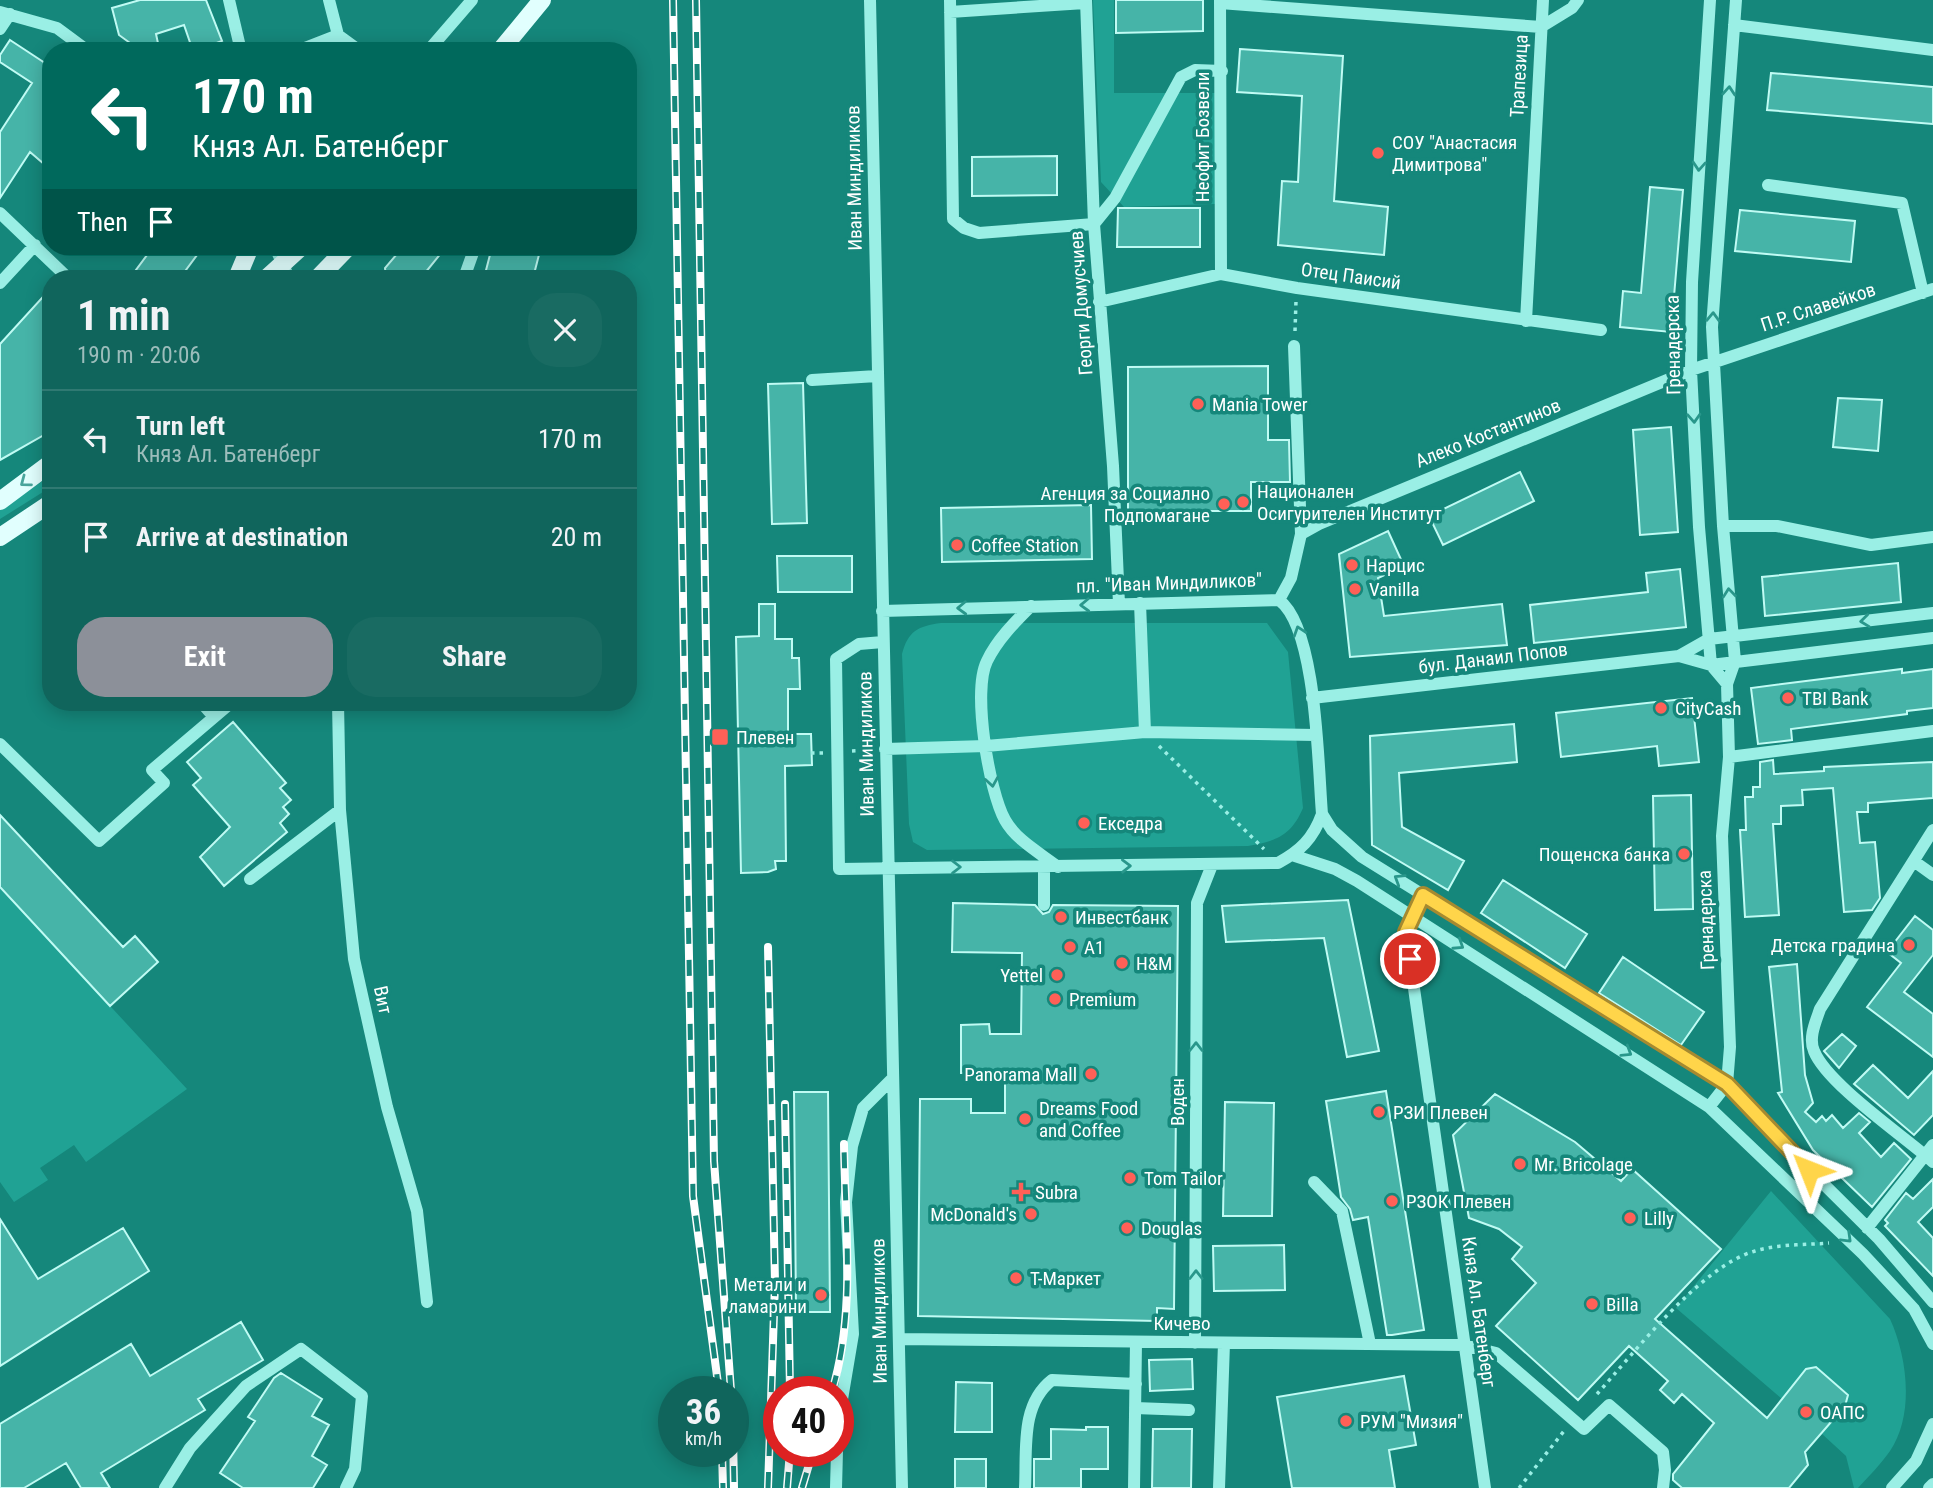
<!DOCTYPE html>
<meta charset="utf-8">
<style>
:root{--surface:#10655c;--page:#196b62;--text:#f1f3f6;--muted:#9cbdbb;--line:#307972;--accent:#8c9099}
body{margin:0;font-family:"Roboto Condensed",sans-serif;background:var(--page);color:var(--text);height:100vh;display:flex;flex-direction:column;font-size:26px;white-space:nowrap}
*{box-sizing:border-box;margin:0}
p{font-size:23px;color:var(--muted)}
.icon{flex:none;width:38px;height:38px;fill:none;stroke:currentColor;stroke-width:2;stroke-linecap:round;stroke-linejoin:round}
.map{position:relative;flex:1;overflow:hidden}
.panel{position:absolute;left:42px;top:270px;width:595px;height:441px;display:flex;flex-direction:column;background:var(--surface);border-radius:28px;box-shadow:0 4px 18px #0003}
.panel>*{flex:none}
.hud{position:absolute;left:42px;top:42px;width:595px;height:214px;border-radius:28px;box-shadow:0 4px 18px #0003;background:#00695c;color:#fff;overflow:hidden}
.speed{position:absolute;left:658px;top:1376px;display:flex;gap:14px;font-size:35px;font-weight:700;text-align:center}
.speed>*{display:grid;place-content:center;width:91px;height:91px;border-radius:50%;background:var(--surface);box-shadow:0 4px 18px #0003;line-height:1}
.speed small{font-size:18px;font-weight:400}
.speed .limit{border:10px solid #d22;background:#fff;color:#111}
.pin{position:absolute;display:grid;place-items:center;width:60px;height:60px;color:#fff;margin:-30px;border:4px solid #fff;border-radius:50%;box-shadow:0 2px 7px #0007}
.me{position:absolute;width:77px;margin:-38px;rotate:315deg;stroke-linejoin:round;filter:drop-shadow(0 0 5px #0008)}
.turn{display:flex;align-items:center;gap:24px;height:147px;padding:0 35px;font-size:32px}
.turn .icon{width:91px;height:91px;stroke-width:2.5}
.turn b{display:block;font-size:49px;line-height:60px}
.then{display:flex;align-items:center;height:66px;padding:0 35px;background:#0003;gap:14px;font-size:26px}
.round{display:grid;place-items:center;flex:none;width:74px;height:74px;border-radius:28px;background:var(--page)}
.headline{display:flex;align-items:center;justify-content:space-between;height:119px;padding:0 35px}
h1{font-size:42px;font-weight:700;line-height:52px}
.button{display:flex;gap:14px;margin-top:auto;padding:14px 35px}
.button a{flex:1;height:80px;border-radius:28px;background:var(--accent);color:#fff;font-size:28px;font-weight:700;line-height:80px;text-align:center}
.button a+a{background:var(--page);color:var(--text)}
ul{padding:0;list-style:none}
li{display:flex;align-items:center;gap:21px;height:98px;padding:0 35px;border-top:2px solid var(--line)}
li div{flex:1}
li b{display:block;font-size:26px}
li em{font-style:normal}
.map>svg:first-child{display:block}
.green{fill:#20a294}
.building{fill:#46b4a8;stroke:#c0fbf4;stroke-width:2}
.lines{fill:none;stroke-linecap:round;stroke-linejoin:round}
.path{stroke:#9aefe5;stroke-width:3.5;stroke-dasharray:3.5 5;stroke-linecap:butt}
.minor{stroke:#9aefe5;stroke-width:12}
.major{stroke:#e1fffe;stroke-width:18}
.rail-casing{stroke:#fff;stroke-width:8}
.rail{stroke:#15877b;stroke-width:5;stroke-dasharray:16;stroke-linecap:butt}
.oneway{stroke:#29978b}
.oneway2{stroke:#48a59c}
.route-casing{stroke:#a68a30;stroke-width:18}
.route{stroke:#ffd54a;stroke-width:12}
.poi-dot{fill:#ff6057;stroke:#15877b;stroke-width:2.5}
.labels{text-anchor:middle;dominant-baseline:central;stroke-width:7;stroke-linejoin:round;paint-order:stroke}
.street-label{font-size:19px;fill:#fff;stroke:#15877b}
.poi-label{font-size:19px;fill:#fff;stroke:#15877b;text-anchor:start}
</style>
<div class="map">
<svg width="1933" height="1488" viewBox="0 0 1933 1488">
<rect width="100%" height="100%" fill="#15877b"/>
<path class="green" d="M1093,0H1114V93H1215V204L1124,207L1101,182Z
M51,476V487L0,519V508Z
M941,623H1267L1288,652L1303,808C1291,836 1276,841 1248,846L927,850L913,842L909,824L902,654C908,631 918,626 941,623Z
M0,887L187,1089L86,1162L74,1145L40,1168L48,1180L14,1202L0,1182Z
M1771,1191L1890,1319C1907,1356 1915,1414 1890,1451C1881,1464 1869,1476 1858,1488H1854L1846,1456L1821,1433L1845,1406L1848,1395L1816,1367L1806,1369L1782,1399L1676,1308Z"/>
<path class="building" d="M140,0H206L222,41L208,46L210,51H193L184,25L156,34L159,48L141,51L119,35L112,8Z
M1116,0H1203V31L1116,33Z
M10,40L51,67V170L30,152L0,198V132L32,83L0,62V55Z
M1240,49L1343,56L1334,201L1388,207L1384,255L1278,245L1282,181L1298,182L1302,96L1237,92Z
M1771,73L1933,87V124L1767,110Z
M1057,156V195L972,196V157Z
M1650,187L1683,190L1671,332L1620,327L1623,291L1641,293Z
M1118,208H1200V247H1117Z
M1740,210L1855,221L1851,262L1735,251Z
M153,247H203L180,278H130Z
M403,247H446L421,278H386L385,268Z
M492,247H541L533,278H484Z
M51,288V431L0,460V344Z
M1268,366V440H1289L1290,482H1251V511H1128V367Z
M803,383L807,523L772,524L768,384Z
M1838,398L1882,400L1878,451L1833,447Z
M1671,427L1678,532L1640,535L1633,430Z
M1520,472L1534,501L1443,545L1429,516Z
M1091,505L1092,559L942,562L941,508Z
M1388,531L1404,566L1378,578L1384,616L1502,604L1507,645L1350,657L1339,554Z
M777,556H852V592H778Z
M1898,563L1901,602L1765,616L1762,577Z
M1680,569L1686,627L1534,643L1530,605L1648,592L1646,573Z
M759,604H775V639H792V658H799L800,689H788V734H811L812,765L785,766L786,861H775L776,869L768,872L741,873L736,637L759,636Z
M1902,669V673L1933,669V708L1907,711V714L1791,729L1792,740L1758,744L1751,688Z
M1692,698L1699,762L1659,766L1657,746L1561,757L1556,713Z
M233,722L286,783L280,788L291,800L283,807L289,814L280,823L287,832L224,886L200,857L230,827L193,785L201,778L187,762Z
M1514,724L1517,762L1399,773L1402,827L1464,861L1448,890L1372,845L1370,736Z
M1773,760L1774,774L1824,771V767L1933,762V798L1868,803V812H1857L1860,843L1875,842L1880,898L1872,910L1844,912L1833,788L1802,790L1803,805L1781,806V824H1773L1779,915L1745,917L1740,830H1746L1745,797H1753V787H1760V762Z
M1691,795L1693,909L1655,910L1653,796Z
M0,815L123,947L135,936L158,962L110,1006L0,887Z
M1503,880L1587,934L1565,968L1481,913Z
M1348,900L1379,1051L1347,1057L1324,938L1226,942L1222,906Z
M953,903L1035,905L1043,914L1049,912L1053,905L1178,906L1174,1309L1157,1308V1321L918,1316L920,1099H971V1113H1005V1073H961V1025L989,1024L990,1034H1021L1022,953L952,952Z
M1915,916L1933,930V955L1904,992L1933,1014V1057L1867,1007L1901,963L1887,952Z
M1623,957L1704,1012L1681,1045L1599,993Z
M1797,964L1805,1075L1813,1103L1805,1112L1816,1122L1822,1116L1826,1121L1832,1115L1843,1128L1859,1113L1870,1122L1859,1133L1881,1157L1894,1143L1911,1159L1872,1207L1813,1150L1778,1093L1782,1092L1769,967Z
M1842,1034L1856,1046L1839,1068L1824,1051Z
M1873,1065L1908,1098L1933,1071V1115L1914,1135L1854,1084Z
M1386,1091L1424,1330L1392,1335H1387L1368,1217L1353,1220L1350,1209L1341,1197L1326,1101Z
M794,1092H828L830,1312H796Z
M1495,1094L1575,1142L1621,1181L1632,1169L1721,1249L1655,1319L1767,1418L1806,1369L1816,1367L1848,1395L1845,1406L1805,1452L1808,1465L1789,1488H1682L1673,1480V1474L1714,1423L1682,1394L1674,1403L1660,1390L1668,1381L1629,1346L1578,1400L1496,1326L1536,1283L1512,1259L1522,1247L1499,1229L1469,1218L1453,1135Z
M1225,1102L1274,1103L1272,1216H1223Z
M1933,1179V1207L1918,1222L1933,1238V1276L1885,1226L1888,1223L1885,1220L1906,1193L1913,1199Z
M0,1219L38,1279L123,1228L149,1271L0,1366Z
M1284,1245L1285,1290L1214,1291L1213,1246Z
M241,1322L263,1360L198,1399L205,1410L101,1473L110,1488H81L66,1463L24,1488H0V1424L131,1344L150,1376Z
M1192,1359L1193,1389L1150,1391L1149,1360Z
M281,1373L322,1399L312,1416L329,1425L312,1456L327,1465L313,1488H243L220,1473L255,1421L248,1417L274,1378Z
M1404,1376L1416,1445L1389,1450L1395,1488H1292L1277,1397Z
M956,1382L992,1383V1432H955Z
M1086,1427H1108V1469H1081V1488H1034V1459H1051V1429L1086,1430Z
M1153,1429H1192L1191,1488H1152Z
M955,1459H986V1488H955Z"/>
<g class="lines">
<path class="path" d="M1295,331L1296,301
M1159,746L1264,849
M852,751L872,750
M811,753H824
M1597,1394C1635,1352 1701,1266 1755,1251C1778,1244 1805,1245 1829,1243
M1519,1488L1564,1431"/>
<path class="minor" d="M229,0L241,51
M870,0L902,1488
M950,0L953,219L964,228L979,233L1094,224L1115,198L1181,77L1195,70L1222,71
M1086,0L1094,224L1113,466L1119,604
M1220,0L1221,274
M1710,0L1692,282L1691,370L1699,527L1711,665L1727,684
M1220,3L1541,27L1572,8L1578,0
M0,12L57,28L88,51
M950,12L1085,3
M1734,25L1933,50
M0,29L10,14
M338,35L360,51
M297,51L338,35L329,0
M428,51L472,0
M1768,185L1902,203L1923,293
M0,213L68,278
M275,247L289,278
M464,278L475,247
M0,283L35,245
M1099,302L1221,274L1297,288L1601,330
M1526,321L1543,0
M812,380L877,376
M1723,526H1777L1871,545L1933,537
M1301,534L1319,524L1691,370L1933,289
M1279,600L1291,578L1301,534L1294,346
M1140,603L1145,732
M1031,606C1014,623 997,640 987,661C972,691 989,791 1005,820C1016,840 1040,853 1058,867
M882,611L1279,600C1317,628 1318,767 1322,814C1313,839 1300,851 1278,863L839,869L836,659L859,644L883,642
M1679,656L1709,639L1933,613
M1312,698L1679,656L1711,665L1933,638
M201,702L214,717
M338,702L340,810L354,959L387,1107L417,1211L427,1302
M0,744L99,841L164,783L152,770L232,702
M885,749L986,746L1145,732L1316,735
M1729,757L1933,731
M1322,814L1332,830L1362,857L1727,1084L1751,1112L1879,1239L1933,1302
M1933,830L1820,1009C1816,1021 1808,1038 1814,1051C1827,1084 1904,1136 1933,1162
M1292,855L1335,869L1357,881L1709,1107L1863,1254L1914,1309L1933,1344
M1915,862L1933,875
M250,879L340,810
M1423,895L1406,932L1485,1488
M1044,905V867
M1709,1107L1727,1084L1730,1047L1722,836L1729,757L1727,684L1735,661L1723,526L1712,327L1736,0
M1314,1182L1342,1211L1370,1344
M1867,1228L1933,1145
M899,1339L1464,1345L1496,1353L1584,1429L1609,1405L1663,1452L1665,1470L1663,1488
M1195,1343L1197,903L1212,865
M1135,1408L1189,1410
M838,1423L853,1334L846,1202L852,1146L863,1108L893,1078
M165,1488L190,1448L246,1386L301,1349L362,1396L355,1469L346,1488
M836,1488L837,1451
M1025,1488C1027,1450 1020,1405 1052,1380L1136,1384
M1134,1488L1136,1342
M1219,1488L1224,1343
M1892,1488L1916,1461L1933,1424
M1929,1488L1933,1484"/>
<path class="major" d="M500,51L542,0
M237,278L250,247
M267,278L301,247
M318,278L348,247
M0,501L51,463
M0,537L51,503"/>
<g class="rail-casing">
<path id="rail" d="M673,0L693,1196L719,1391
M696,0L714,1161L731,1391
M785,1104L790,1391
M832,1391C856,1313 845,1225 844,1144
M733,1434L734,1488
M722,1451L723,1488
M768,1488L775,1283L768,947
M787,1488L790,1451
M802,1488L813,1451"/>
</g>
<use href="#rail" class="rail"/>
</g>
<defs><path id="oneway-chevron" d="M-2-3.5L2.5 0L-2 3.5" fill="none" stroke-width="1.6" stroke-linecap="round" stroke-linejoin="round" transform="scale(1.75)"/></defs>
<g class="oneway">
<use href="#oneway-chevron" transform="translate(1729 91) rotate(-86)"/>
<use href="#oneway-chevron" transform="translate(1699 166) rotate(94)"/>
<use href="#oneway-chevron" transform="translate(1713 317) rotate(-88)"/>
<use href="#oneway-chevron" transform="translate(1694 418) rotate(87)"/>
<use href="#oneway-chevron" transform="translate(1729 593) rotate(-96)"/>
<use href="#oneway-chevron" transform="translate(1085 605) rotate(178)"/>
<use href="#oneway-chevron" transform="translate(962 608) rotate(178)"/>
<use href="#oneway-chevron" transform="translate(1865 621) rotate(173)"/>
<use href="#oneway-chevron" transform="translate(1299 631) rotate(-108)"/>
<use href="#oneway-chevron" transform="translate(992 782) rotate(81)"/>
<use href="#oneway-chevron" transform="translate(1126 866) rotate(-1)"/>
<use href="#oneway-chevron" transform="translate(956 867)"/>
<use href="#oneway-chevron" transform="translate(1399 879) rotate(-148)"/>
<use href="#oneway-chevron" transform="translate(1459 945) rotate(33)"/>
<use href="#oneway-chevron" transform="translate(1196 1047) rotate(-90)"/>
<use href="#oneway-chevron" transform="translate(1627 1052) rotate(32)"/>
<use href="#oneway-chevron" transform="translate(1847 1238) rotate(44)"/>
<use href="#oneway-chevron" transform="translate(1196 1275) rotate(-90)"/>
</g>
<use class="oneway2" href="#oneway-chevron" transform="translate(25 482) rotate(143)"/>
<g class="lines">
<g class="route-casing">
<path id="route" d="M1410,959L1406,932L1423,895L1727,1084L1809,1170"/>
</g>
<use href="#route" class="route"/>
</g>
<g class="poi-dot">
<circle cx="1378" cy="153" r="7"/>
<circle cx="1198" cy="404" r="7"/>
<circle cx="1243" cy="502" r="7"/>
<circle cx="1224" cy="504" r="7"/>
<circle cx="957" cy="545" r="7"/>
<circle cx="1352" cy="565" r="7"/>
<circle cx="1355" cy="589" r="7"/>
<circle cx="1788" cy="698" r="7"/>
<circle cx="1661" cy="708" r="7"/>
<rect x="711" y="728" width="18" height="18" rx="3.5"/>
<circle cx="1084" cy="823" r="7"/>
<circle cx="1684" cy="854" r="7"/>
<circle cx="1061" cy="917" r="7"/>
<circle cx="1909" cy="945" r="7"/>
<circle cx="1070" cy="947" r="7"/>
<circle cx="1122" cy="963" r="7"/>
<circle cx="1057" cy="975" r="7"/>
<circle cx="1055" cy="999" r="7"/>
<circle cx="1091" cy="1074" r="7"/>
<circle cx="1379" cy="1112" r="7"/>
<circle cx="1025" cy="1119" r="7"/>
<circle cx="1520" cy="1164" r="7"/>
<circle cx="1130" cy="1178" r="7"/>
<path d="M1017.5 1181.5h7v7h7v7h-7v7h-7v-7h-7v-7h7z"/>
<circle cx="1392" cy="1201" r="7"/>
<circle cx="1031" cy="1214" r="7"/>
<circle cx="1630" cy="1218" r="7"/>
<circle cx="1127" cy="1228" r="7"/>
<circle cx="1016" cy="1278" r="7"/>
<circle cx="821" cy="1295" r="7"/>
<circle cx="1592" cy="1304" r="7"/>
<circle cx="1806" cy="1412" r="7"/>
<circle cx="1346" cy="1421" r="7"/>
</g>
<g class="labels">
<g class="street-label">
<text transform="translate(1519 76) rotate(-87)">Трапезица</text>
<text transform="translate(1202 137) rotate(-90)">Неофит Бозвели</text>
<text transform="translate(854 178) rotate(-91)">Иван Миндиликов</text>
<text transform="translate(1351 276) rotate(8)">Отец Паисий</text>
<text transform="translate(1081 303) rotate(-94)">Георги Домусчиев</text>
<text transform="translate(1818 307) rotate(-18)">П.Р. Славейков</text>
<text transform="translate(1673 345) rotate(-91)">Гренадерска</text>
<text transform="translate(1488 433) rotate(-22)">Алеко Костантинов</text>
<text transform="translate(1169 583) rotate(-2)">пл. "Иван Миндиликов"</text>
<text transform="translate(1493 658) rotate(-7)">бул. Данаил Попов</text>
<text transform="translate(866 744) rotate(-91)">Иван Миндиликов</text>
<text transform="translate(1706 920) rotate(-92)">Гренадерска</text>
<text transform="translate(383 1000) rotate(78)">Вит</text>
<text transform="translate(1177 1102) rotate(-90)">Воден</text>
<text transform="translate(879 1311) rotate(-91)">Иван Миндиликов</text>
<text transform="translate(1479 1312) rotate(82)">Княз Ал. Батенберг</text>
<text x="1182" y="1323">Кичево</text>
</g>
<g class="poi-label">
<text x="1392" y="142">СОУ "Анастасия<tspan x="1392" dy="22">Димитрова"</tspan></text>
<text x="1212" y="404">Mania Tower</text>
<text x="1257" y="491">Национален<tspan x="1257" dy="22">Осигурителен Институт</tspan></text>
<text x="1210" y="493" text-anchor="end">Агенция за Социално<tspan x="1210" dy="22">Подпомагане</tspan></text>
<text x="971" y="545">Coffee Station</text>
<text x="1366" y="565">Нарцис</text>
<text x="1369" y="589">Vanilla</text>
<text x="1802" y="698">TBI Bank</text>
<text x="1675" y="708">CityCash</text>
<text x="736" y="737">Плевен</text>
<text x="1098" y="823">Екседра</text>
<text x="1670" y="854" text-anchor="end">Пощенска банка</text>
<text x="1075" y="917">Инвестбанк</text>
<text x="1895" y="945" text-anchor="end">Детска градина</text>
<text x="1084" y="947">A1</text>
<text x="1136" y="963">H&amp;M</text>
<text x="1043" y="975" text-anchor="end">Yettel</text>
<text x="1069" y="999">Premium</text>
<text x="1077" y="1074" text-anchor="end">Panorama Mall</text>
<text x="1039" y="1108">Dreams Food<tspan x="1039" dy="22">and Coffee</tspan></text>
<text x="1393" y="1112">РЗИ Плевен</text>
<text x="1534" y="1164">Mr. Bricolage</text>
<text x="1144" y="1178">Tom Tailor</text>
<text x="1035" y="1192">Subra</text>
<text x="1406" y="1201">РЗОК Плевен</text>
<text x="1017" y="1214" text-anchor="end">McDonald's</text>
<text x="1644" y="1218">Lilly</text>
<text x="1141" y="1228">Douglas</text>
<text x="1030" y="1278">Т-Маркет</text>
<text x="807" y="1284" text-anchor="end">Метали и<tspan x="807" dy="22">ламарини</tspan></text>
<text x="1606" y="1304">Billa</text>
<text x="1820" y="1412">ОАПС</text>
<text x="1360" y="1421">РУМ "Мизия"</text>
</g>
</g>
</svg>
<div class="speed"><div>36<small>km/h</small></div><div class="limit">40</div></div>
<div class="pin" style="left:1410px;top:959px;background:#d93025"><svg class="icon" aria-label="arrive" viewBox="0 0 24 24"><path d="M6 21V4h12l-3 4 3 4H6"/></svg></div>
<svg class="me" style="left:1809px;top:1170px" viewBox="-20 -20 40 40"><path d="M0-17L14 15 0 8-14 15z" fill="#ffd54a" stroke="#fff" stroke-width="4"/></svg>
<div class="hud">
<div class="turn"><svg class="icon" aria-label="left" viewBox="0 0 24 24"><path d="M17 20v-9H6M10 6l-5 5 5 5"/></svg><div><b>170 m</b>Княз Ал. Батенберг</div></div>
<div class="then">Then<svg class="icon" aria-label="arrive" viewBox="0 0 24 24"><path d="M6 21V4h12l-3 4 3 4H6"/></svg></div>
</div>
<section class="panel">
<div class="headline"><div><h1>1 min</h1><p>190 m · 20:06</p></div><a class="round"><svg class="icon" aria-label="close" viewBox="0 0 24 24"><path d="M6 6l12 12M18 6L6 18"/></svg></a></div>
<ul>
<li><svg class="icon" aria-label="left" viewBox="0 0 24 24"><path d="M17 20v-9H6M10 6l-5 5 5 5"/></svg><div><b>Turn left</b><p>Княз Ал. Батенберг</p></div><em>170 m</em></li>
<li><svg class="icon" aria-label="arrive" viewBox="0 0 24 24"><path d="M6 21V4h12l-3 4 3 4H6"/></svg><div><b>Arrive at destination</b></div><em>20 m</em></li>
</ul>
<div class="button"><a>Exit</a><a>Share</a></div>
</section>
</div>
